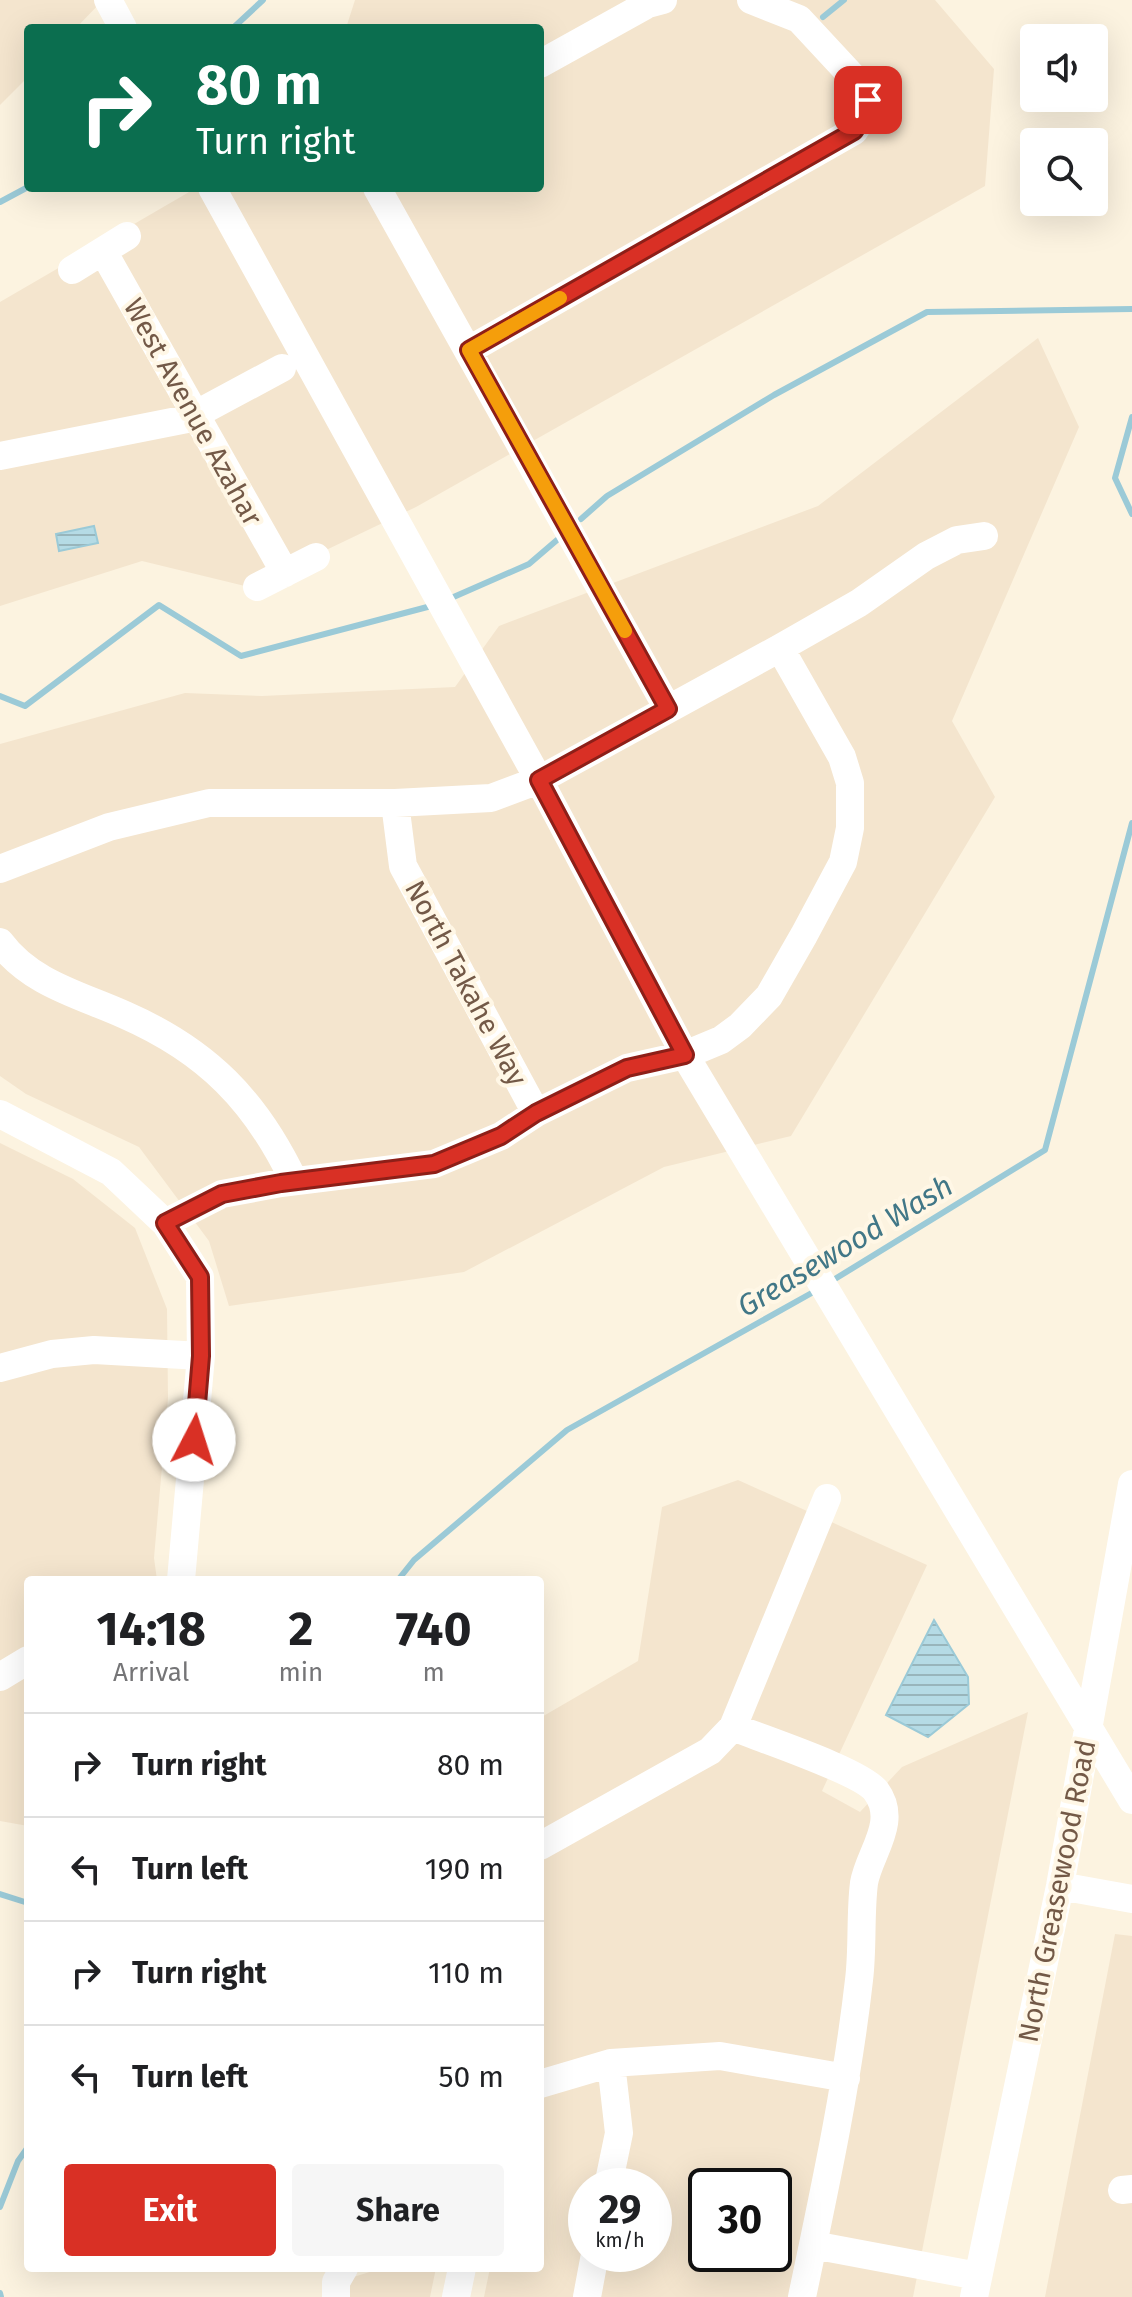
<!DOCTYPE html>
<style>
:root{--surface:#fff;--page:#f6f6f6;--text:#202124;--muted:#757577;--line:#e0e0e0;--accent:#d93025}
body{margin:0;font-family:"Fira Sans",sans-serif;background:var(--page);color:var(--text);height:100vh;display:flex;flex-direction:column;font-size:30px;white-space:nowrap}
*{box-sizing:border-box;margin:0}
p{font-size:26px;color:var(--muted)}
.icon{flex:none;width:44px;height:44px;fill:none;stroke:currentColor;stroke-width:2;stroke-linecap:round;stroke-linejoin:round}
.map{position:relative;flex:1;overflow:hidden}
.panel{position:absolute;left:24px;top:1576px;width:520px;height:696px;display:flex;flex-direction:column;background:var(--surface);border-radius:8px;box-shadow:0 8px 32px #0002}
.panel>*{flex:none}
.banner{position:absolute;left:24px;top:24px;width:520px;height:168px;border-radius:8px;box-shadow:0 8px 32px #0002;background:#0b6e4f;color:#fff;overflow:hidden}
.fabs{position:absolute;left:1020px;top:24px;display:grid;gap:16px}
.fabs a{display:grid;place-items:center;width:88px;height:88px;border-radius:8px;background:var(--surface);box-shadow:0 8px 32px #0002;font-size:40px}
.speed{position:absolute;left:568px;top:2168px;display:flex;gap:16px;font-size:40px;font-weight:700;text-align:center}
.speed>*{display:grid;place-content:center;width:104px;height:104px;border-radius:50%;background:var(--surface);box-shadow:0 8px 32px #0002;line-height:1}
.speed small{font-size:20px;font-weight:400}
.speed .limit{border:4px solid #111;border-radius:12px;background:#fff;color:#111}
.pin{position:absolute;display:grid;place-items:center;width:68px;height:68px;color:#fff;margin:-34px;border-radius:16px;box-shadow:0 4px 12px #0006}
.me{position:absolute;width:88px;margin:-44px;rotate:5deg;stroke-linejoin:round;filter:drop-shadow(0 0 6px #0008)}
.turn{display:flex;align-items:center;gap:28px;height:168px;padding:0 40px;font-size:36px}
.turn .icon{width:104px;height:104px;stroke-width:2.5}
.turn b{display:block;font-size:56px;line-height:68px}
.eta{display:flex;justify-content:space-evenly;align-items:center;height:136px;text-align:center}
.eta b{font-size:48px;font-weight:700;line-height:56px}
.action{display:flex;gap:16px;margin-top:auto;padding:16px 40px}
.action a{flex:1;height:92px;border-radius:8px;background:var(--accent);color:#fff;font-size:32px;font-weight:700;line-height:92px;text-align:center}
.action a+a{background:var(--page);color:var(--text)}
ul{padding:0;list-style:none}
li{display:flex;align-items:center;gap:24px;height:104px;padding:0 40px;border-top:2px solid var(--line)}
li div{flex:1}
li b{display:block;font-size:30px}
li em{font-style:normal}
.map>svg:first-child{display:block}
.residential{fill:#f4e5ce;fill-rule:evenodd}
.water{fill:url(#water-rules);stroke:#9bcad7;stroke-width:2}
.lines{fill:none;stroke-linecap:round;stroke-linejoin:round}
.stream{stroke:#9bcad7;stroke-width:6}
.minor{stroke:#fff;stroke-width:28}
.route-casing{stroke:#8d1f18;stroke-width:20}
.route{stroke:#d93025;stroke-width:14}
.slow{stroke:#f59e0b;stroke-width:14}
.labels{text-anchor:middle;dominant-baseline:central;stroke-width:8;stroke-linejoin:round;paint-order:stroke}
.street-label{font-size:28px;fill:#735947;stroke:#fff7e6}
.water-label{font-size:30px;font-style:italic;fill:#417787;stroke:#fff7e6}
</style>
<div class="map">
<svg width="1132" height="2297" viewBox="0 0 1132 2297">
<defs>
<pattern id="water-rules" width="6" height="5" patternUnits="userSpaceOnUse" patternTransform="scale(2)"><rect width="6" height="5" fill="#b5dbe5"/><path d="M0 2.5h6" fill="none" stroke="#98b5bb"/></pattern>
</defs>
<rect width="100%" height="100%" fill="#fcf3e0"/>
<path class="residential" d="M0,0H103L76,28H28V77L0,105Z
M355,0H935L994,69L985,186L416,507L249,587L142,561L0,606V302L196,188H540V28H346Z
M1038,338L1079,427L952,721L995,797L791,1136L664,1167L464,1272L229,1306L209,1241L139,1147L26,1094L0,1076V744L185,693L262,696L455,687L499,626L818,506Z
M0,1143L73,1179L135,1228L167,1309L168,1398L154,1558L157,1580H28V1826L0,1821Z
M738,1480L927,1565L822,1791L860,1812L902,1767L1028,1712L913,2297H484L490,2268H540V1718L638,1661L662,1507ZM586,2186H654V2254H586ZM706,2186H774V2254H706Z
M1115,1934L1132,1936V2297H1045Z
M383,2268H436L430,2297H349L350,2278Z"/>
<path class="water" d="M94,526L98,543L59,551L56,534Z
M934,1620L968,1677L969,1704L928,1737L886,1715Z"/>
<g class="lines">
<path class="stream" d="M823,17L844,0
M233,28L263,0
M0,202L28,187
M1132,417L1115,478L1132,514
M581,519L607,496L774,395L927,312L1132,309
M449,599L529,564L557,540
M0,696L25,706L159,605L241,656L435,605
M830,1282L1045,1150L1132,823
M398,1580L414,1560L567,1430L817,1290
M0,1894L28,1903
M0,2207L18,2161L28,2147
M0,2293L1,2297"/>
<path class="minor" d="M108,0L123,28
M540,64L648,4L663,0
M212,188L539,780L686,1057L1132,1800
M377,188L668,709
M103,251L285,573
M72,270L127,236
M469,350L854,131L868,110L864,89L799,19L751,0
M0,456L187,419L282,368
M257,587L316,557
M395,803L403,866L536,1113
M0,869L109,827L209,803H395L491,798L539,780L780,648L859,603L926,556L957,540L984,536
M0,942C31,984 81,995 125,1015C207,1051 256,1101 294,1181
M0,1114L111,1172L165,1223L200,1277L201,1356L181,1580
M165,1223L222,1194L281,1183L434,1164L501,1136L536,1113L627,1068L685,1055L721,1040L740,1026L769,996L804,935L843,862L850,828V783L842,757L780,648
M0,1368L52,1354L94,1350L201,1356
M0,1677L28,1660
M733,1727C762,1739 861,1771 876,1791C899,1822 869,1853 864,1883C860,1915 863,1948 859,1980C847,2087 824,2192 802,2297
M540,1846L710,1751L733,1727L827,1498
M1060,1886L1132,1899
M540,2084L611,2063L720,2056L846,2078
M608,2186L619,2133L611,2063
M1122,2190L1132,2189
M813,2245L978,2276
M336,2297V2282L344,2268
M456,2297L462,2268
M587,2297L595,2254
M974,2297L1060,1886L1132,1484"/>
</g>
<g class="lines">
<g class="route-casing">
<path id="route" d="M194,1440L201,1356L200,1277L165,1223L222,1194L281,1183L434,1164L501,1136L536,1113L627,1068L685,1055L539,780L668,709L469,350L854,131L868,110V100"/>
</g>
<use href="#route" class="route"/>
<path class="slow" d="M560,298L469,350L625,631"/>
</g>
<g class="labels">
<g class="street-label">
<text transform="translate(193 412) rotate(61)">West Avenue Azahar</text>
<text transform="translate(466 983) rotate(62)">North Takahe Way</text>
<text transform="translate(1057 1891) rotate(-79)">North Greasewood Road</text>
</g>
<g class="water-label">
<text transform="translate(845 1246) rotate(-31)">Greasewood Wash</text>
</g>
</g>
</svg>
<div class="fabs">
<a><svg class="icon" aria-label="sound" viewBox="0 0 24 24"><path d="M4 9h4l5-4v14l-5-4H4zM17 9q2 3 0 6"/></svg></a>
<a><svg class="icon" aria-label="search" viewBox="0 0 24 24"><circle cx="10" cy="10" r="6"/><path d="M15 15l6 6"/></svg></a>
</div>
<div class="speed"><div>29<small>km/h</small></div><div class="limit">30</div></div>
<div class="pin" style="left:868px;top:100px;background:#d93025"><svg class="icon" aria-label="arrive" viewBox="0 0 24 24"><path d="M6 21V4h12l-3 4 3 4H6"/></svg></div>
<svg class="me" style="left:194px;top:1440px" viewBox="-20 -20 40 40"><circle r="19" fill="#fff"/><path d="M0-13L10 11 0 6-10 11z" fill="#d93025"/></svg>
<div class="banner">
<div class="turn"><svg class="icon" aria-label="right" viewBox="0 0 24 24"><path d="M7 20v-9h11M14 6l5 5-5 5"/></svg><div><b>80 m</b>Turn right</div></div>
</div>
<section class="panel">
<div class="eta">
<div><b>14:18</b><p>Arrival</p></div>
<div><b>2</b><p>min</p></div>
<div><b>740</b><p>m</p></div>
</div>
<ul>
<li><svg class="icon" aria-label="right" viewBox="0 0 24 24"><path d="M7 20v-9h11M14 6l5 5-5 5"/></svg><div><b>Turn right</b></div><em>80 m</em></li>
<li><svg class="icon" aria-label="left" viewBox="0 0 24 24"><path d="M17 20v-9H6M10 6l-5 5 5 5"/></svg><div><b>Turn left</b></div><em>190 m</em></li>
<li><svg class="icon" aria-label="right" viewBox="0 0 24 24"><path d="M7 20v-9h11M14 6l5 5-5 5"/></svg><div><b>Turn right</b></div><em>110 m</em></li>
<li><svg class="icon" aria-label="left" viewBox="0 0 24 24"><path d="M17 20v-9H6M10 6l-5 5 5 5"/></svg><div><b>Turn left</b></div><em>50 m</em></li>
</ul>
<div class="action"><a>Exit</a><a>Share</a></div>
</section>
</div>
